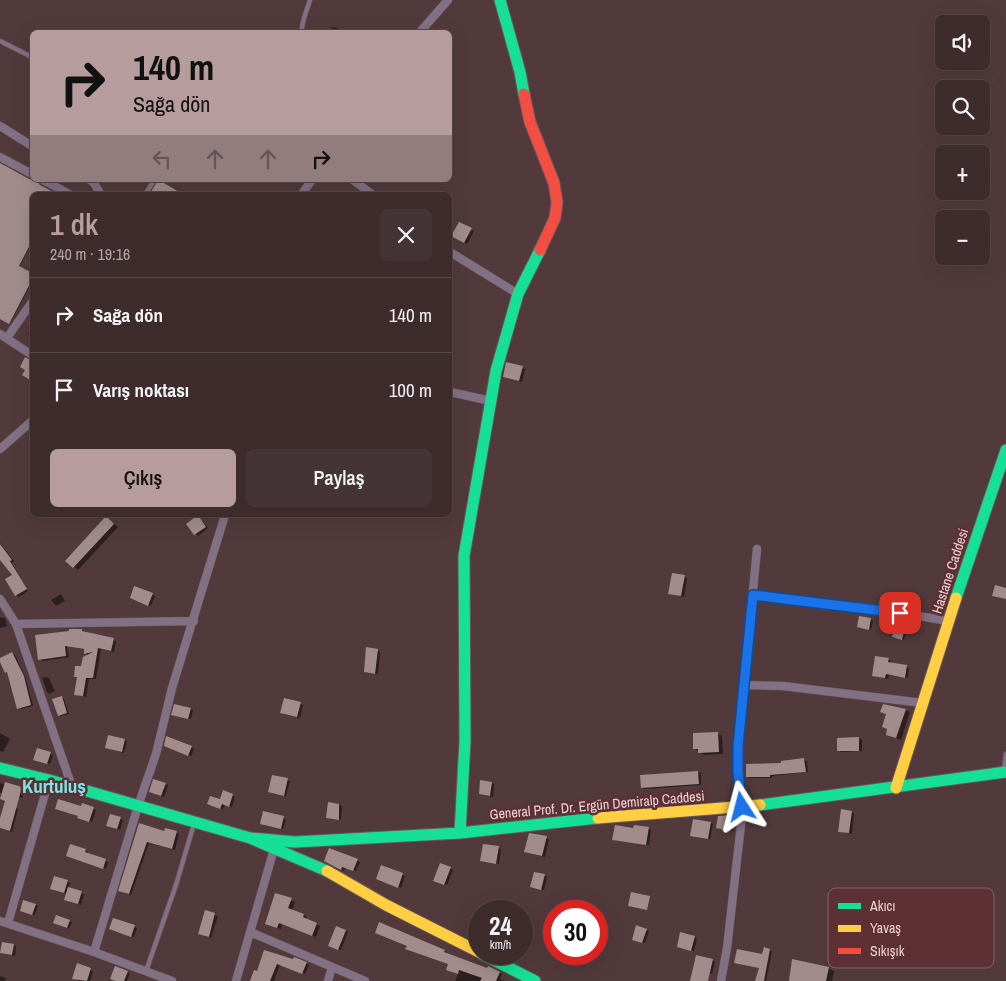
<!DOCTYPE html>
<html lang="tr">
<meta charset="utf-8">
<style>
:root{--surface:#3e2c2d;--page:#453435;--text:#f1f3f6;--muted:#ada7aa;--line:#574849;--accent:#b79c9e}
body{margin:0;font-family:"Archivo Narrow",sans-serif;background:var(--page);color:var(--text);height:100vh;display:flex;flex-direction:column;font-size:19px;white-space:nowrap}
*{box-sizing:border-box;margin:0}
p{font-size:16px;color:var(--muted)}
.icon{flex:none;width:28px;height:28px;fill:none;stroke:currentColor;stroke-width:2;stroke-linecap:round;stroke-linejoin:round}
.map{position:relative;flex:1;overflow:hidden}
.drawer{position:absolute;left:30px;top:192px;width:422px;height:325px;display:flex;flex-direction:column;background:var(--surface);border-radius:8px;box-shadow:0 5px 20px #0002,0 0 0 1px var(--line)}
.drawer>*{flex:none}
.banner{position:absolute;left:30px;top:30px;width:422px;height:152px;border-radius:8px;box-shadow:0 5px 20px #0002,0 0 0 1px var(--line);background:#b79c9e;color:#111;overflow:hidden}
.controls{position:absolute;left:935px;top:15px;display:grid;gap:10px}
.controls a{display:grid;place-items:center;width:55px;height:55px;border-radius:8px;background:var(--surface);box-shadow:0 5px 20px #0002,0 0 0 1px var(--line);font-size:25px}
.speed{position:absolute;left:468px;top:900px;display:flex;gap:10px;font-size:25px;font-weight:700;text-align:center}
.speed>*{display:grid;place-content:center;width:65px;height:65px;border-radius:50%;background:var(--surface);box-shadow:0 5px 20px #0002,0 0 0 1px var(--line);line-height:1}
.speed small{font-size:12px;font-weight:400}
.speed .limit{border:8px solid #d22;background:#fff;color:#111}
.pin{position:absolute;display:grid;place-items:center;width:42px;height:42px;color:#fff;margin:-21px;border-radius:10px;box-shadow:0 2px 8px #0006}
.me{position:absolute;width:55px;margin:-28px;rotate:351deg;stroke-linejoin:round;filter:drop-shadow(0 0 4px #0008)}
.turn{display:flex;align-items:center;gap:18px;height:105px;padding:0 20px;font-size:22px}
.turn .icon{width:65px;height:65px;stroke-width:2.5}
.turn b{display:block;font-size:35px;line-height:42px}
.lanes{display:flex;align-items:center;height:48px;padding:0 20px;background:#0003;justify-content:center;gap:25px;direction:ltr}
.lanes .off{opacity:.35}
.round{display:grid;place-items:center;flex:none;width:52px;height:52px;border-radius:8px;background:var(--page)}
.summary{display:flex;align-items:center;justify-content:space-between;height:85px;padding:0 20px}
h1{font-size:30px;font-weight:600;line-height:38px;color:var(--accent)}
.button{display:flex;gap:10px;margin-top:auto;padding:10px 20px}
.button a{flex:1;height:58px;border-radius:8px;background:var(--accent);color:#111;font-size:20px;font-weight:600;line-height:58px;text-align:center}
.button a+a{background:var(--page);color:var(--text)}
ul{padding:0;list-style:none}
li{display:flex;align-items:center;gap:15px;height:75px;padding:0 20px;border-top:1px solid var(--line)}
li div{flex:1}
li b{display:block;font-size:19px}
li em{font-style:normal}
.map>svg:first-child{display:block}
.shadow{fill:#0007}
.building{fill:#a18c8b}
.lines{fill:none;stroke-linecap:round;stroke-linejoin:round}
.lane-casing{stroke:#6c5759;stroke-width:5.5}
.street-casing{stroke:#6c5759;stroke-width:9}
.fast-casing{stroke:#6c5759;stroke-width:13}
.slow-casing{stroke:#6c5759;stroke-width:13}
.jam-casing{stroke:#6c5759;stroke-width:13}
.lane{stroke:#827184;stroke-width:4}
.street{stroke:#827184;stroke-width:8}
.fast{stroke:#16e098;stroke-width:11}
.slow{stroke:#ffcf43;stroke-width:11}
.jam{stroke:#f24e42;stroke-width:11}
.route-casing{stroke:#114b97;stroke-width:12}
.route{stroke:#1a73e8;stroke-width:9}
.labels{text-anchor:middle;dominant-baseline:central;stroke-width:5;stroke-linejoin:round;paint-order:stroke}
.street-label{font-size:14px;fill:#eed1d3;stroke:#5c3034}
.district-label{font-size:19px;font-weight:bold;fill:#7ce7e6;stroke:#5c3034}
.key{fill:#5c3034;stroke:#886064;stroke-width:1}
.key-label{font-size:14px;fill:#eed1d3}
</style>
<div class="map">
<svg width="1006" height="981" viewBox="0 0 1006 981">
<rect width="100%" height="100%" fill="#523a3c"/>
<path class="shadow" d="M332,27L341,29L343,31V32H331Z
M0,165L56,195H32V243L19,267L32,274V282L10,323L0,317Z
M460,223L474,231L467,244L453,236Z
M32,327V336L28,334Z
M522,368L525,369L522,382L504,377Z
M198,516L208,528L198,536L187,524Z
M106,518L118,527L78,570L74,567Z
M0,543L14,561L12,563L28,591L19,597L16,595L13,576L0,558Z
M684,577L687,578L684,597L672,594Z
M135,588L155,596L151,606L134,599Z
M61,594L65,601L56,606L51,600Z
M0,617L5,618L7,626L0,628Z
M871,620L873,621L871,630L859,627Z
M906,621L908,622L904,640L896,638Z
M82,630L85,632V633L116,641L114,652L101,649L96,679H89L86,697L76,694L82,667L89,656L85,653L86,650L67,646L69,657L43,661L40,659Z
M378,650L380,652L378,674L367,673L365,672Z
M12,654L15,655L26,679L33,706L20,709L18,708L8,673L6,672Z
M888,659L891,661L890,663L909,668L908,678L889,675L888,679L873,675Z
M46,677L49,678L55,691L49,694L47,692L42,678Z
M62,697L64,699L69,714L61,716L59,715Z
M285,700L303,705L300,718L284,714Z
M190,709L193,710L191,719L173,715Z
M905,710L910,712L901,740L887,734Z
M0,733L10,739L3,752L0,751Z
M718,734L722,736L723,754L704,755L695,749Z
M859,738L862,740V751L841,752L839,750Z
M124,740L127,741L124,753L107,748Z
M168,747H191L194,749L191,756Z
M50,754L53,755L50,764L37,760Z
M804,760L807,761L808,772L772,776V778H750L747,777L782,764Z
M698,772L701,773V785L644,789L642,787Z
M287,780L290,781L286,796L272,793Z
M0,783L24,790L22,798L0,793Z
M492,783L494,784L493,797L480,794Z
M165,784L168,785L164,797L153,793Z
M224,792L235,797L232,807L225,805L223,809L211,805L221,801Z
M83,805L96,810L92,822L81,819Z
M339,805L342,806L341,820L327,818Z
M16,808L18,809L12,832L0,828V823Z
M851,812L854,813L852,834L842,832L840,831Z
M111,815L123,820L120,830L110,827Z
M733,817L735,818L733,831L718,828Z
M283,818L286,819L283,829L264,825Z
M710,823L713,824L710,839L691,835Z
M140,825L165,833L166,829L179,834L175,850L149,843L131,895L122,892Z
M648,828L651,830L649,845L614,840L635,829Z
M546,838L549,839L545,857L526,852Z
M498,848L501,849L499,864L482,861Z
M85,850L88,852L87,854L108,862L106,869L70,857Z
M357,860L360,862L356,871L345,867L344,871L325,861Z
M382,867L405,876L401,888L380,880Z
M450,868L453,870L447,885L437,882Z
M544,875L547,877L544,890L532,887Z
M67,881L70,883L68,888L84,894L81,905L68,900L67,894L54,890Z
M291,900L295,902L292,911L304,915L307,917L306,920L320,926L316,937L282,924L281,929L270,925Z
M35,905L38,906L35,915L24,912Z
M206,912L218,916L211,938L199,934Z
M113,919L137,928L134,937L113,930Z
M69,921L72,922L69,929L54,923Z
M380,924L445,951L447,952L446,954L488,970L489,967L502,974L500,979L505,981H455L458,974L450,970L449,964L408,945Z
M647,930L649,931L645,943L636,941Z
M346,931L348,932L341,950L332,947Z
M695,937L697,939L694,951L681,948Z
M14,945L16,946L15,956L1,953Z
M765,949L772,951L766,981H757Z
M264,951L306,963L309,965L305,974L280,964L274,981H252L258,973Z
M712,960L715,962L712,974L697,970Z
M78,965L93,971L90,981H79L73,978Z
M828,968L834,971L832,981H791Z
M127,972L130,973L127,981H118Z
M0,976L6,978L5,981H0Z"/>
<path class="building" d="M0,163L29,179L36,180L40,185L59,195H32V241L19,266L32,273V280L9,324L0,319Z
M158,180H159L184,195H149Z
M459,222L472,228L464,243L451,236Z
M25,357L32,361V381L22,375L25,370L20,367Z
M506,362L523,366L519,381L503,377Z
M198,515L206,527L194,535L186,524Z
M106,516L114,524L73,568L65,561Z
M0,544L12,560L10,561L27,589L15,596L5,579L12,575L0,560Z
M672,573L685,575L681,596L668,594Z
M995,585L1006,588V599L992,596Z
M134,586L153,593L148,606L130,598Z
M859,616L871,618L869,630L857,627Z
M897,618L907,620L902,640L892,637Z
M69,629H82V631L114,638L111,651L98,648L93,678H86L83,696L74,695L77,677H74L75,666H81L83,657L93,652L84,654V649L65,646L66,656L38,660L35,635L69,631Z
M366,647L378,649L375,674L364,672Z
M12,652L24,676L31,705L17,709L7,672L5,673L0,662V658Z
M875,656L889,658L888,662L907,665L905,678L886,674L885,678L872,676Z
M62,696L67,713L58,716L52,699Z
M284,698L301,702L297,717L280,713Z
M174,704L191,708L188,719L171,715Z
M883,704L906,709L896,738L886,735L887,729L882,727L886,714L880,712Z
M718,732L719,752L698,753V749H693V733Z
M108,735L125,739L122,752L105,748Z
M166,736L192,746L188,756L164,746Z
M859,737V751H837V738Z
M37,748L51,752L47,764L33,760Z
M804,758L806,772L770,775V777H746V764L781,763V761Z
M698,771L699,784L641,788L640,775Z
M272,775L288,778L284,796L268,792Z
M153,779L166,783L161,796L149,792Z
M480,780L492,782L490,796L479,794Z
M5,782L22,787L10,831L0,828V818L5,801L0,799Z
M223,790L233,794L229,807L222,804L220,809L207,804L210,796L220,799Z
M58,799L81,806L82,803L94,807L89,822L77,818L78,816L55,809Z
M328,802L339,804V820L326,818Z
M841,809L852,811L849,833L838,832Z
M263,811L284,816L281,829L260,824Z
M110,814L121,817L117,829L106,826Z
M733,815L730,831L716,828L718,816Z
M693,819L711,822L708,839L690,836Z
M139,823L164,831L165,828L177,831L172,849L147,842L129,894L118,891Z
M615,825L633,828L634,825L649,827L646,845L612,840Z
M529,833L547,836L542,856L524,852Z
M70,844L86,849L85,852L106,859L103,869L66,856Z
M483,844L499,846L496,864L480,861Z
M329,848L358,859L353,871L342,867L341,870L324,861Z
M440,863L451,867L444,885L433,881Z
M381,865L403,873L398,888L376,879Z
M534,872L545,874L541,890L530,887Z
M54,876L68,880L64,893L50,889Z
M68,887L82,891L78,904L64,900Z
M631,892L650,896L647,910L628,906Z
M275,893L292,898L288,908L304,914L303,917L317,923L312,936L279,923L277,928L265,924Z
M23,900L36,904L32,915L20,911Z
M205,910L215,913L209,937L198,934Z
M56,915L70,920L67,928L53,923Z
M113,918L135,925L131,937L109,929Z
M379,922L445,950L444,952L487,968L488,966L500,972L496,981H480L482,978L459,970L458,974L446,970L448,964L405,949L407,946L375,933Z
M636,925L647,929L642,943L632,940Z
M336,926L346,930L338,950L328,946Z
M680,932L695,936L691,951L677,947Z
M2,942L14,944L12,955L0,953Z
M764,947L770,949L764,981H755L759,968L734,963L737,949L762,954Z
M264,950L293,959L294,957L307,962L302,974L277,964L270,981H250L254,970L257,971Z
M696,955L713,959L708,981H690Z
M792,959L829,967L826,981H789Z
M77,963L91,968L87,981L72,979Z
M115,966L128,971L124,981H116L110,979Z"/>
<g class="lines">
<g class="lane-casing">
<path id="lane" d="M301,32L304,18L310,0
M0,41L32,57
M145,195L154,180
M1004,770L1006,754
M146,971L176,885L194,824"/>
</g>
<g class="street-casing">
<path id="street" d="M420,32L448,0
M0,126L32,146
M0,157L32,174
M43,180L71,195
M90,180L94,183L101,195
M353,180L373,195
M301,195L312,180
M450,252L518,294
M0,334L32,355
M7,338L32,302
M450,392L491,401
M0,449L32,421
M753,595L900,613L949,621
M0,599L16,624L72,787
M16,624L194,621
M744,685L783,686L923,703
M0,921L94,952L172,981
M8,923L49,780
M250,932L365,981
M94,952L138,806L156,754L172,688L225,515
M236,981L274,849
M328,981L332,967
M721,981L727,948L743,807L738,773V746L757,549"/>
</g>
<g class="fast-casing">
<path id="fast" d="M500,0L520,72L524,94
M956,598L1006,450
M0,768L49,780L250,838L327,871
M760,805L1006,772
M460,833L465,741L464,556L496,371L518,294L540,250
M250,838L295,842L460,833L598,818
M482,954L535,981"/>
</g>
<g class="slow-casing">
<path id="slow" d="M896,788L956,598
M598,818L760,805
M327,871L386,905L479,952"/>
</g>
<g class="jam-casing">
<path id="jam" d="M524,94L530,122L554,183L557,202L555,218L540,250"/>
</g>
<use href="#lane" class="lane"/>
<use href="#street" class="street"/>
<use href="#fast" class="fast"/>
<use href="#slow" class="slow"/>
<use href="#jam" class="jam"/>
</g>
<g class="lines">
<g class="route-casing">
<path id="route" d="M742,807L738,773V746L753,595L900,613"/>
</g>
<use href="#route" class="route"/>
</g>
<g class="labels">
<g class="street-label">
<text transform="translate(950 571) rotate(-72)">Hastane Caddesi</text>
<text transform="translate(597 805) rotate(-5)">General Prof. Dr. Ergün Demiralp Caddesi</text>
</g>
<g class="district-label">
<text x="54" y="786">Kurtuluş</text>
</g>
</g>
<rect x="828" y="888" width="166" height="80" rx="8" class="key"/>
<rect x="838" y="903" width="23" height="6" fill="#16e098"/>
<rect x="838" y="925" width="23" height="7" fill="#ffcf43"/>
<rect x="838" y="948" width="23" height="6" fill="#f24e42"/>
<g class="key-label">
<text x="870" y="911">Akıcı</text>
<text x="870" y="933">Yavaş</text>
<text x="870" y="956">Sıkışık</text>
</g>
</svg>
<div class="controls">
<a><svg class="icon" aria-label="sound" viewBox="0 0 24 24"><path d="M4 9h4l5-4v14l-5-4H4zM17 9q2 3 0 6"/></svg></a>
<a><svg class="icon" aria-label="search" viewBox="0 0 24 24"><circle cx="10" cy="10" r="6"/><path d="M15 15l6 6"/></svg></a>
<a>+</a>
<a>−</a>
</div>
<div class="speed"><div>24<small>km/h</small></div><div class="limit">30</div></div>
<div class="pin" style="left:900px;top:613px;background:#d93025"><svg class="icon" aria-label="arrive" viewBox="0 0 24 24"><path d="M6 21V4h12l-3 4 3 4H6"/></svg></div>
<svg class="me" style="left:742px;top:807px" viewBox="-20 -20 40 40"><path d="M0-17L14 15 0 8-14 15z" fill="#1a73e8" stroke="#fff" stroke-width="4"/></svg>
<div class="banner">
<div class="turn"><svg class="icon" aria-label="right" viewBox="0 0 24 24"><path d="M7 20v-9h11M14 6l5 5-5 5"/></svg><div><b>140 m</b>Sağa dön</div></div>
<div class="lanes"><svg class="icon off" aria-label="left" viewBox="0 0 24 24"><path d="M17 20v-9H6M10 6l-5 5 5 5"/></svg><svg class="icon off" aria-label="ahead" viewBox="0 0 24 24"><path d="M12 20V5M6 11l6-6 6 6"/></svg><svg class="icon off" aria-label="ahead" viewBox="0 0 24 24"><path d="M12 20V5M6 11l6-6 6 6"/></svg><svg class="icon" aria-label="right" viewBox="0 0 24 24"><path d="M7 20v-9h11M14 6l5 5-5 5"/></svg></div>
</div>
<section class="drawer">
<div class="summary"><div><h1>1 dk</h1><p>240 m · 19:16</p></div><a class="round"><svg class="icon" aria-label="close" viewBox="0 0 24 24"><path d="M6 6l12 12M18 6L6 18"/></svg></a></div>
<ul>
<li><svg class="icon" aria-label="right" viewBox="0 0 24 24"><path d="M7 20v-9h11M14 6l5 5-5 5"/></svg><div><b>Sağa dön</b></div><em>140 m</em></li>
<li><svg class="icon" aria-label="arrive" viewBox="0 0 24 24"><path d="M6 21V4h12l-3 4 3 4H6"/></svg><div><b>Varış noktası</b></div><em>100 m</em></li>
</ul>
<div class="button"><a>Çıkış</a><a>Paylaş</a></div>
</section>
</div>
